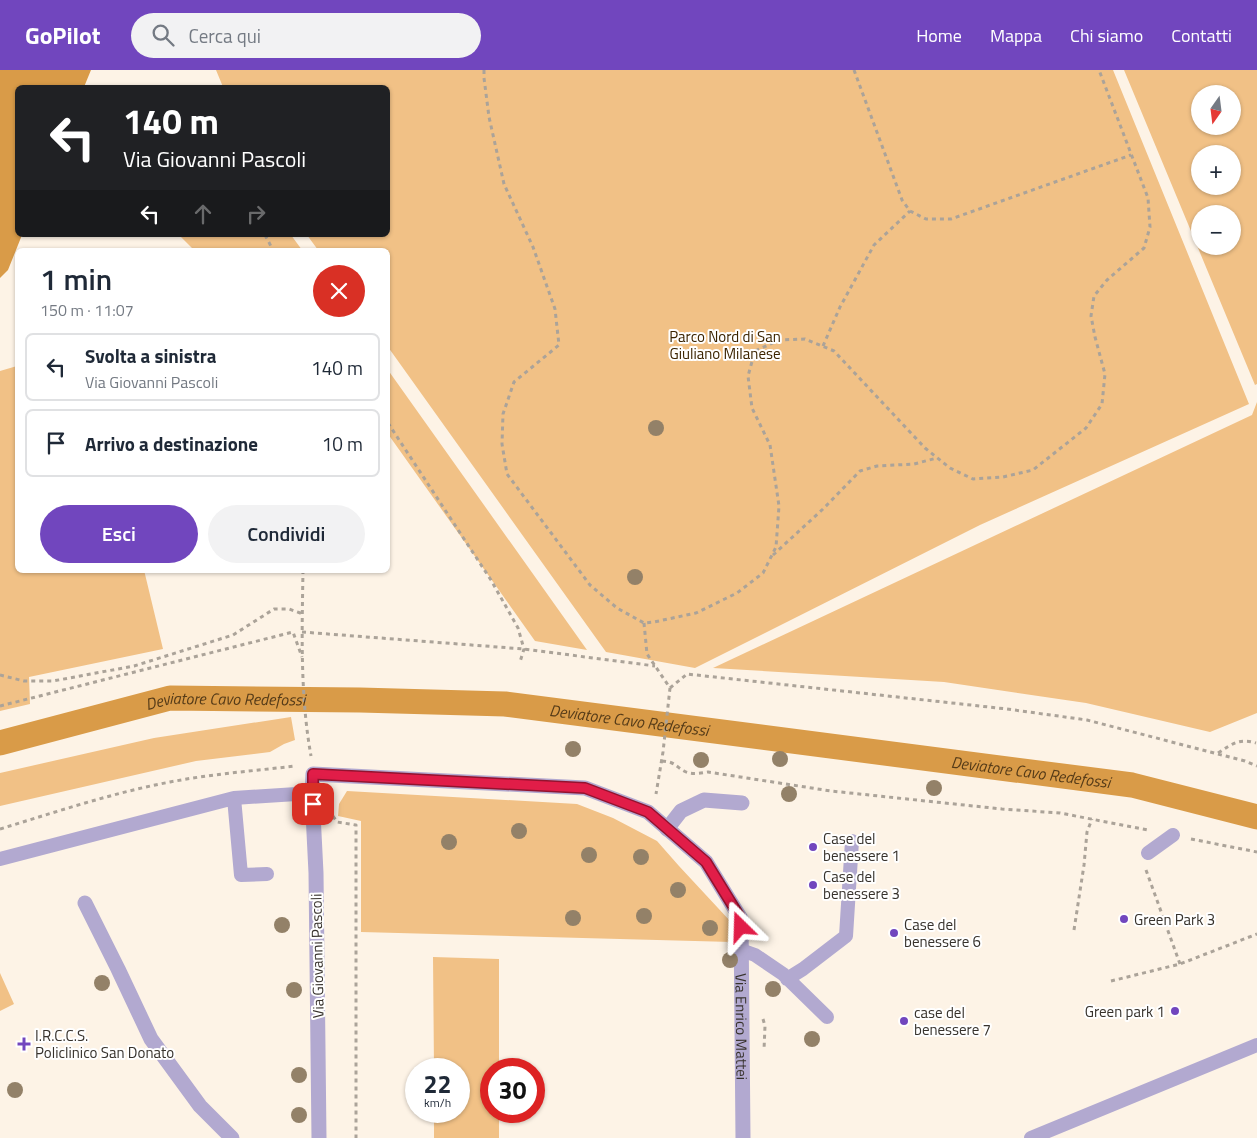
<!DOCTYPE html>
<html lang="it">
<meta charset="utf-8">
<style>
:root{--surface:#fff;--page:#f2f2f3;--text:#1f2937;--muted:#747a83;--line:#e0e1e3;--accent:#7146be}
body{margin:0;font-family:"Titillium Web",sans-serif;background:var(--page);color:var(--text);height:100vh;display:flex;flex-direction:column;font-size:19px;white-space:nowrap}
*{box-sizing:border-box;margin:0}
p{font-size:16px;color:var(--muted)}
.icon{flex:none;width:28px;height:28px;fill:none;stroke:currentColor;stroke-width:2;stroke-linecap:round;stroke-linejoin:round}
.map{position:relative;flex:1;overflow:hidden}
.side{position:absolute;left:15px;top:178px;width:375px;height:325px;display:flex;flex-direction:column;background:var(--surface);border-radius:8px;box-shadow:0 1px 4px #0004}
.side>*{flex:none}
.banner{position:absolute;left:15px;top:15px;width:375px;height:152px;border-radius:8px;box-shadow:0 1px 4px #0004;background:#202124;color:#fff;overflow:hidden}
.needle{width:32px;rotate:194deg}
.controls{position:absolute;left:1191px;top:15px;display:grid;gap:10px}
.controls a{display:grid;place-items:center;width:50px;height:50px;border-radius:50%;background:var(--surface);box-shadow:0 1px 4px #0004;font-size:25px}
.speed{position:absolute;left:405px;top:988px;display:flex;gap:10px;font-size:25px;font-weight:700;text-align:center}
.speed>*{display:grid;place-content:center;width:65px;height:65px;border-radius:50%;background:var(--surface);box-shadow:0 1px 4px #0004;line-height:1}
.speed small{font-size:12px;font-weight:400}
.speed .limit{border:8px solid #d22;background:#fff;color:#111}
.pin{position:absolute;display:grid;place-items:center;width:42px;height:42px;color:#fff;margin:-21px;border-radius:10px;box-shadow:0 2px 8px #0006}
.me{position:absolute;width:55px;margin:-28px;rotate:338deg;stroke-linejoin:round;filter:drop-shadow(0 0 4px #0008)}
.turn{display:flex;align-items:center;gap:18px;height:105px;padding:0 25px;font-size:22px}
.turn .icon{width:65px;height:65px;stroke-width:2.5}
.turn b{display:block;font-size:35px;line-height:42px}
.lanes{display:flex;align-items:center;height:48px;padding:0 25px;background:#0003;justify-content:center;gap:25px;direction:ltr}
.lanes .off{opacity:.35}
.round{display:grid;place-items:center;flex:none;width:52px;height:52px;border-radius:26px;background:var(--page)}
.head{display:flex;align-items:center;justify-content:space-between;height:85px;padding:0 25px}
h1{font-size:30px;font-weight:600;line-height:38px}
.primary-button{display:flex;gap:10px;margin-top:auto;padding:10px 25px}
.primary-button a{flex:1;height:58px;border-radius:30px;background:var(--accent);color:#fff;font-size:20px;font-weight:600;line-height:58px;text-align:center}
.primary-button a+a{background:var(--page);color:var(--text)}
ul{padding:0;list-style:none}
li{display:flex;align-items:center;gap:15px;height:68px;margin:0 10px 8px;padding:0 15px;border:2px solid var(--line);border-radius:8px}
li div{flex:1}
li b{display:block;font-size:19px}
li em{font-style:normal}
header{display:flex;align-items:center;gap:30px;box-sizing:border-box;height:70px;padding:0 25px;background:var(--accent);color:#fff}
header strong{font-size:24px}
nav{display:flex;gap:28px;margin-inline-start:auto;font-size:18px}
.search{width:350px;height:45px;background:var(--page);display:flex;align-items:center;gap:12px;box-sizing:border-box;padding:0 18px;border-radius:28px;color:var(--muted);font-size:19px}
.map>svg:first-child{display:block}
.green{fill:#f1c186;fill-rule:evenodd}
.water{fill:#d99b48}
.lines{fill:none;stroke-linecap:round;stroke-linejoin:round}
.canal{stroke:#d99b48;stroke-width:25}
.path{stroke:#aba399;stroke-width:3;stroke-dasharray:4 4;stroke-linecap:butt}
.lane{stroke:#b2a9d0;stroke-width:14}
.street{stroke:#b2a9d0;stroke-width:15}
.tree{fill:#938168}
.route-casing{stroke:#92132f;stroke-width:12}
.route{stroke:#e11d48;stroke-width:9}
.poi-dot{fill:#7146be;stroke:#fff;stroke-width:2}
.labels{text-anchor:middle;dominant-baseline:central;stroke-width:4;stroke-linejoin:round;paint-order:stroke}
.park-label{font-size:15px;fill:#3c2400;stroke:#fff}
.poi-label{font-size:15px;fill:#37322c;stroke:#fff;text-anchor:start}
.street-label{font-size:15px;fill:#37322c;stroke:#fff}
.water-label{font-size:16px;font-style:italic;fill:#553b18;stroke:#fff}
</style>
<header>
<strong>GoPilot</strong>
<div class="search"><svg class="icon" aria-label="search" viewBox="0 0 24 24"><circle cx="10" cy="10" r="6"/><path d="M15 15l6 6"/></svg>Cerca qui</div>
<nav><a>Home</a><a>Mappa</a><a>Chi siamo</a><a>Contatti</a></nav>
</header>
<div class="map">
<svg width="1257" height="1068" viewBox="0 0 1257 1068">
<rect width="100%" height="100%" fill="#fdf3e6"/>
<path class="green" d="M216,0H1113L1249,334L980,455L695,598L606,582L388,277V180H318L307,165H388V18L223,17Z
M1124,0H1257V314L1255,315ZM1200,24H1232V56H1200ZM1200,84H1232V116H1200ZM1200,144H1232V176H1200Z
M179,165H291L302,180H194Z
M17,296L18,500H144L163,579L29,607L30,634L0,641V301Z
M388,300L587,580L535,571L388,364Z
M1257,332V643L1210,662L1086,633L944,612L713,598L1252,345Z
M291,647L295,670L284,674L270,682L196,691L0,736V703L154,668Z
M347,721L577,734L613,748L657,771L679,796L731,852L732,872L361,862V751L338,746L339,734Z
M433,887L499,889V999H491V1041H499V1068H434V1041H459V999H434Z
M0,903L14,934L0,941Z"/>
<path class="water" d="M0,0H91L84,17L18,18V165H22L8,200L0,208Z"/>
<g class="lines">
<path class="canal" id="s1" d="M0,673L170,628L360,630L505,634L1132,715L1257,747"/>
<path class="path" d="M484,0V8L489,47L504,114L533,177L555,239L559,275L514,312L503,344L502,374L507,404L590,515L617,538L644,553L654,552L696,543L737,523L763,503L776,477L779,436L770,375L752,338L748,306L755,281L779,270L805,269L834,281L925,378L950,398L973,409L1003,407L1033,400L1086,358L1102,334L1105,304L1095,267L1091,246L1094,226L1107,210L1144,178L1150,157L1148,128L1099,0
M854,0L902,130L910,141L926,149H951L1131,85
M265,165L273,180
M823,276L840,237L874,175L910,141
M388,353L491,510L518,558L524,579L520,592
M773,485L823,439L860,401L877,396L914,394L937,388
M303,500C302,562 300,625 311,686
M644,553L647,584L670,618L663,682L656,724
M302,562L524,579L655,596
M0,605L24,611H53L134,596L233,565L274,539H289L303,544
M670,618L687,604L1007,639L1087,650L1245,691L1257,696
M0,636L293,562L302,587
M1218,683C1232,674 1239,668 1256,673
M662,691C675,692 674,695 684,701C691,705 700,703 708,702L831,721L1002,739L1060,743L1148,760
M333,746L337,752L356,755V1068
M0,759C56,742 112,723 170,712C211,704 253,701 295,696
M1191,769L1257,782
M1146,800L1180,894
M1074,860L1084,795L1087,762L1092,749
M1111,911L1180,894L1257,864
M763,949L765,956L764,980"/>
<path class="lane" d="M234,728L241,805L267,804
M1148,783L1173,765
M0,789L234,728L312,723
M741,880L755,885L783,904L827,947
M787,909L803,899L846,866L852,771
M1031,1068L1257,975"/>
<g class="street">
<path d="M667,759L681,741L704,730L742,733"/>
<path d="M85,833L118,899L151,969L200,1036L232,1068"/>
<path id="s2" d="M319,1068L316,803L312,723L313,704L585,718L648,742L706,792L741,849L743,1068"/>
</g>
</g>
<g class="tree">
<circle cx="656" cy="358" r="8"/>
<circle cx="635" cy="507" r="8"/>
<circle cx="573" cy="679" r="8"/>
<circle cx="780" cy="689" r="8"/>
<circle cx="701" cy="690" r="8"/>
<circle cx="934" cy="718" r="8"/>
<circle cx="789" cy="724" r="8"/>
<circle cx="519" cy="761" r="8"/>
<circle cx="449" cy="772" r="8"/>
<circle cx="589" cy="785" r="8"/>
<circle cx="641" cy="787" r="8"/>
<circle cx="678" cy="820" r="8"/>
<circle cx="644" cy="846" r="8"/>
<circle cx="573" cy="848" r="8"/>
<circle cx="282" cy="855" r="8"/>
<circle cx="710" cy="858" r="8"/>
<circle cx="730" cy="890" r="8"/>
<circle cx="102" cy="913" r="8"/>
<circle cx="773" cy="919" r="8"/>
<circle cx="294" cy="920" r="8"/>
<circle cx="812" cy="969" r="8"/>
<circle cx="299" cy="1005" r="8"/>
<circle cx="15" cy="1020" r="8"/>
<circle cx="299" cy="1045" r="8"/>
</g>
<g class="lines">
<g class="route-casing">
<path id="route" d="M313,734V704L585,718L648,742L706,792L741,849V857"/>
</g>
<use href="#route" class="route"/>
</g>
<g class="poi-dot">
<circle cx="813" cy="777" r="5"/>
<circle cx="813" cy="815" r="5"/>
<circle cx="1124" cy="849" r="5"/>
<circle cx="894" cy="863" r="5"/>
<circle cx="1175" cy="941" r="5"/>
<circle cx="904" cy="951" r="5"/>
<path d="M21.5 966.5h5v5h5v5h-5v5h-5v-5h-5v-5h5z"/>
</g>
<g class="labels">
<g class="park-label">
<text x="725" y="266">Parco Nord di San<tspan x="725" dy="17">Giuliano Milanese</tspan></text>
</g>
<g class="poi-label">
<text x="823" y="768">Case del<tspan x="823" dy="17">benessere 1</tspan></text>
<text x="823" y="806">Case del<tspan x="823" dy="17">benessere 3</tspan></text>
<text x="1134" y="849">Green Park 3</text>
<text x="904" y="854">Case del<tspan x="904" dy="17">benessere 6</tspan></text>
<text x="1165" y="941" text-anchor="end">Green park 1</text>
<text x="914" y="942">case del<tspan x="914" dy="17">benessere 7</tspan></text>
<text x="35" y="965">I.R.C.C.S.<tspan x="35" dy="17">Policlinico San Donato</tspan></text>
</g>
<g class="street-label">
<text transform="translate(317 886) rotate(-91)">Via Giovanni Pascoli</text>
<text stroke="none"><textPath href="#s2" startOffset="955">Via Enrico Mattei</textPath></text>
</g>
<g class="water-label">
<text stroke="none"><textPath href="#s1" startOffset="231">Deviatore Cavo Redefossi</textPath></text>
<text stroke="none"><textPath href="#s1" startOffset="636">Deviatore Cavo Redefossi</textPath></text>
<text stroke="none"><textPath href="#s1" startOffset="1041">Deviatore Cavo Redefossi</textPath></text>
</g>
</g>
</svg>
<div class="controls">
<a><svg class="needle" viewBox="-14 -14 28 28"><path d="M0-13l5 13h-10z" fill="#e53935"/><path d="M0 13l5-13h-10z" fill="#747a83"/></svg></a>
<a>+</a>
<a>−</a>
</div>
<div class="speed"><div>22<small>km/h</small></div><div class="limit">30</div></div>
<div class="pin" style="left:313px;top:734px;background:#d93025"><svg class="icon" aria-label="arrive" viewBox="0 0 24 24"><path d="M6 21V4h12l-3 4 3 4H6"/></svg></div>
<svg class="me" style="left:741px;top:857px" viewBox="-20 -20 40 40"><path d="M0-17L14 15 0 8-14 15z" fill="#e11d48" stroke="#fff" stroke-width="4"/></svg>
<div class="banner">
<div class="turn"><svg class="icon" aria-label="left" viewBox="0 0 24 24"><path d="M17 20v-9H6M10 6l-5 5 5 5"/></svg><div><b>140 m</b>Via Giovanni Pascoli</div></div>
<div class="lanes"><svg class="icon" aria-label="left" viewBox="0 0 24 24"><path d="M17 20v-9H6M10 6l-5 5 5 5"/></svg><svg class="icon off" aria-label="ahead" viewBox="0 0 24 24"><path d="M12 20V5M6 11l6-6 6 6"/></svg><svg class="icon off" aria-label="right" viewBox="0 0 24 24"><path d="M7 20v-9h11M14 6l5 5-5 5"/></svg></div>
</div>
<section class="side">
<div class="head"><div><h1>1 min</h1><p>150 m · 11:07</p></div><a class="round" style="background:#d93025;color:#fff"><svg class="icon" aria-label="close" viewBox="0 0 24 24"><path d="M6 6l12 12M18 6L6 18"/></svg></a></div>
<ul>
<li><svg class="icon" aria-label="left" viewBox="0 0 24 24"><path d="M17 20v-9H6M10 6l-5 5 5 5"/></svg><div><b>Svolta a sinistra</b><p>Via Giovanni Pascoli</p></div><em>140 m</em></li>
<li><svg class="icon" aria-label="arrive" viewBox="0 0 24 24"><path d="M6 21V4h12l-3 4 3 4H6"/></svg><div><b>Arrivo a destinazione</b></div><em>10 m</em></li>
</ul>
<div class="primary-button"><a>Esci</a><a>Condividi</a></div>
</section>
</div>
